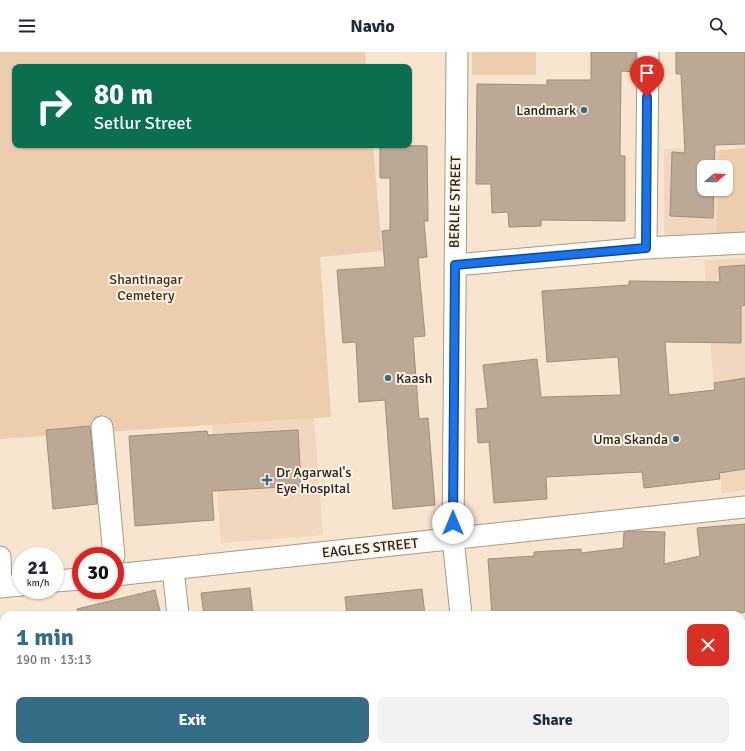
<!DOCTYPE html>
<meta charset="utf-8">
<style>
:root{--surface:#fff;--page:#f2f2f3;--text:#1f2937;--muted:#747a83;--accent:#356d87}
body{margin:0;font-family:Signika,sans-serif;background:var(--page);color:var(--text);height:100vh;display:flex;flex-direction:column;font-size:15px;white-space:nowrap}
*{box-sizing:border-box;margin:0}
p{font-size:13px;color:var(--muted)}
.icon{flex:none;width:22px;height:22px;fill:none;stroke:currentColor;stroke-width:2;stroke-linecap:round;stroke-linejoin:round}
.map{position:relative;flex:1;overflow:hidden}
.side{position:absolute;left:0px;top:559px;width:745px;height:140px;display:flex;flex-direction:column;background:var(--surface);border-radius:12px 12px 0 0;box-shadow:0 1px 3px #0004}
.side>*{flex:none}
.hud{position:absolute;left:12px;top:12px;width:400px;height:84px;border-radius:8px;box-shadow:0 1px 3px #0004;background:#0b6e4f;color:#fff;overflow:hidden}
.needle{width:26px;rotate:71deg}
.tools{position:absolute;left:697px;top:108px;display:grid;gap:8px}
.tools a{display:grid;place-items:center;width:36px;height:36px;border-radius:8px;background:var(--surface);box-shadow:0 1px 3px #0004;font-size:20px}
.speed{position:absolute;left:12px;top:495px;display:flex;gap:8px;font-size:20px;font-weight:700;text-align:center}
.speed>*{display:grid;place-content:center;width:52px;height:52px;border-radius:50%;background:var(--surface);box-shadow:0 1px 3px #0004;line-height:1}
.speed small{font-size:10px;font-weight:400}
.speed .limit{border:6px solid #d22;background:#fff;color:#111}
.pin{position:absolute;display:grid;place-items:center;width:34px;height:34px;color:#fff;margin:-41px -17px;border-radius:50% 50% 50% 0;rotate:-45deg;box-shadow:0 0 4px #0007}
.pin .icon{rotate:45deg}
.me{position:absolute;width:44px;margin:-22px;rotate:0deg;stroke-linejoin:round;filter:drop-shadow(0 0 3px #0008)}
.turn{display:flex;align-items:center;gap:14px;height:84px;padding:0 16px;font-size:18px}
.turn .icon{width:52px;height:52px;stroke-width:2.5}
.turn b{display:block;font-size:28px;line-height:34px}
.round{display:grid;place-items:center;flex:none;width:42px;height:42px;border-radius:8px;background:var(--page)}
.head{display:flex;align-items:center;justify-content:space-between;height:68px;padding:0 16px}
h1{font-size:24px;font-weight:700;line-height:30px;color:var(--accent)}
.primary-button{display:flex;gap:8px;margin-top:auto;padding:8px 16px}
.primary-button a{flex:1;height:46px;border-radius:8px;background:var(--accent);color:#fff;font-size:16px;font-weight:700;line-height:46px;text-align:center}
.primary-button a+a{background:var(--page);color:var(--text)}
header{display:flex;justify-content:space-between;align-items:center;height:52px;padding:0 16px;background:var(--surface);font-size:18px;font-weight:700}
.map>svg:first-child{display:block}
.built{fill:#f0d7be}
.green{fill:#ecceae}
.building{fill:#bba995;stroke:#9f8d7b}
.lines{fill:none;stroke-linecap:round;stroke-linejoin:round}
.street-casing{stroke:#aa9885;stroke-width:23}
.street{stroke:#fff;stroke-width:21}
.route-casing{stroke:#114b97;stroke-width:10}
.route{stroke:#1a73e8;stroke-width:7}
.poi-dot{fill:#356d87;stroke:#fff3e7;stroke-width:1.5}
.labels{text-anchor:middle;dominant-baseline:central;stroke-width:4;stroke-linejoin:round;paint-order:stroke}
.poi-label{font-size:14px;fill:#282119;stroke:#fff3e7;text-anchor:end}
.street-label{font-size:14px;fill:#282119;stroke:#fff3e7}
.park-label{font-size:14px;fill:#432b0c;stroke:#fff3e7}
</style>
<header><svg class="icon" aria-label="menu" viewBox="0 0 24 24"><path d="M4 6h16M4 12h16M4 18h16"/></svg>Navio<svg class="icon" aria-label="search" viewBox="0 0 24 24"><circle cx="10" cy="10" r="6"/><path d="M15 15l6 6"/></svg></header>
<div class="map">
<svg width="745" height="699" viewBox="0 0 745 699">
<rect width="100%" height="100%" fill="#f8e5d0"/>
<path class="built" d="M664,97L719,98V115H704V137H718L716,183L664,186Z
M745,206V438L722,441L704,208Z
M314,366L323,483L221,491L212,373Z
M31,695H110L111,699H32Z
M202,695H339L340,698L367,695H457L458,699H202Z
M610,695H665L666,699H611Z"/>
<path class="green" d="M0,0H365L366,15H15V93H373L382,199L320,205L331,365L0,387Z
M472,0H536V23H472Z
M745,96V182L716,183L718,137H726V115H719V98Z"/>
<path class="building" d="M591,0H636V20L621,19L620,104H625V169L541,168V174L509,175L508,160L492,161L491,132H476L477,32L547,33V28H591Z
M676,0H745V92L715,93L714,115H704V137H714L713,166L670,164L672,100L685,101L681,22H676Z
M380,93L427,94L428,169H424L427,205L418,206L425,284L413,285L419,367L428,366L435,453L393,457L385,348L359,350L356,290L343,291L337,218L385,215L382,179L390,178V126H380Z
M745,213V253L741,254V291L665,290L669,343L715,338L714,331L745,326V417L719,421L720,427L644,436L642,420L546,425L547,447L494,451L489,390L478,391L476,357L488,356L483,313L537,307L541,345L621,343L618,305L547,310L542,239L629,233V229L720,230L719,215Z
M90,374L97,452L53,457L46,378Z
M298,378L301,434L212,439L214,468L135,474L129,384L207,379L208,383Z
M745,472V560L733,563H492L488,507L534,504V500L581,497V501L623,496L624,480L633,479L665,480L664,512L700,504L697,476Z
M250,536L253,563H204L201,541Z
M422,537L425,563H347L345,545Z
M155,538L161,563H78L77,557Z"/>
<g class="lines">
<g class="street-casing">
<path id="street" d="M457,0L453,486L461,563
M646,196L648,0
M455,213L646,196L745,191
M102,375L114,504
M0,505L1,535
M173,517L178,563
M115,523L745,455
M55,529L81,527
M0,535L21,533
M193,695V699
M475,695V699"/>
</g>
<use href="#street" class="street"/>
</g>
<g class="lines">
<g class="route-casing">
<path id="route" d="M453,471L455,213L646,196L647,45"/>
</g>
<use href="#route" class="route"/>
</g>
<g class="poi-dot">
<circle cx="584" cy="58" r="4"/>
<circle cx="388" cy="326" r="4"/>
<circle cx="676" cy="387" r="4"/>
<path d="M265 422h4v4h4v4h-4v4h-4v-4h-4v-4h4z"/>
</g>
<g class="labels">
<g class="poi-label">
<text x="576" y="58">Landmark</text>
<text x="396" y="326" text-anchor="start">Kaash</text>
<text x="668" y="387">Uma Skanda</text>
<text x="276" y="420" text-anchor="start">Dr Agarwal's<tspan x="276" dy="16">Eye Hospital</tspan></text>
</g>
<g class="street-label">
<text transform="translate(455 150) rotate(-89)">BERLIE STREET</text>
<text transform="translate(370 496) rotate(-6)">EAGLES STREET</text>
</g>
<g class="park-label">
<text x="146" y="227">Shantinagar<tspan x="146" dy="16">Cemetery</tspan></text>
</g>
</g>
</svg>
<div class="tools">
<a><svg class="needle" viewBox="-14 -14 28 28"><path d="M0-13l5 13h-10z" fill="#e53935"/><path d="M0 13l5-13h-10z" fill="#747a83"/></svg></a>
</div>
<div class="speed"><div>21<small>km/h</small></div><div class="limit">30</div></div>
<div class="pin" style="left:647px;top:45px;background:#d93025"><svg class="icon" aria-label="arrive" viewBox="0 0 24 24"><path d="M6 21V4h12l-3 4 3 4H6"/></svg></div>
<svg class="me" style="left:453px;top:471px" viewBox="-20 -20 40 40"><circle r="19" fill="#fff"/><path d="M0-13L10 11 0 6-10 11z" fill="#1a73e8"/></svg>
<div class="hud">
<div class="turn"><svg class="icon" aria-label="right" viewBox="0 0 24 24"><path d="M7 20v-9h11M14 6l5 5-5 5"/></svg><div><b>80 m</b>Setlur Street</div></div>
</div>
<section class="side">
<div class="head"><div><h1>1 min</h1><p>190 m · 13:13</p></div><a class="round" style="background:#d93025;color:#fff"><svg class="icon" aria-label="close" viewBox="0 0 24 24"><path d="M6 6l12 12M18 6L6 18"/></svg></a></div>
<div class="primary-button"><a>Exit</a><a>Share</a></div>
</section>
</div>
